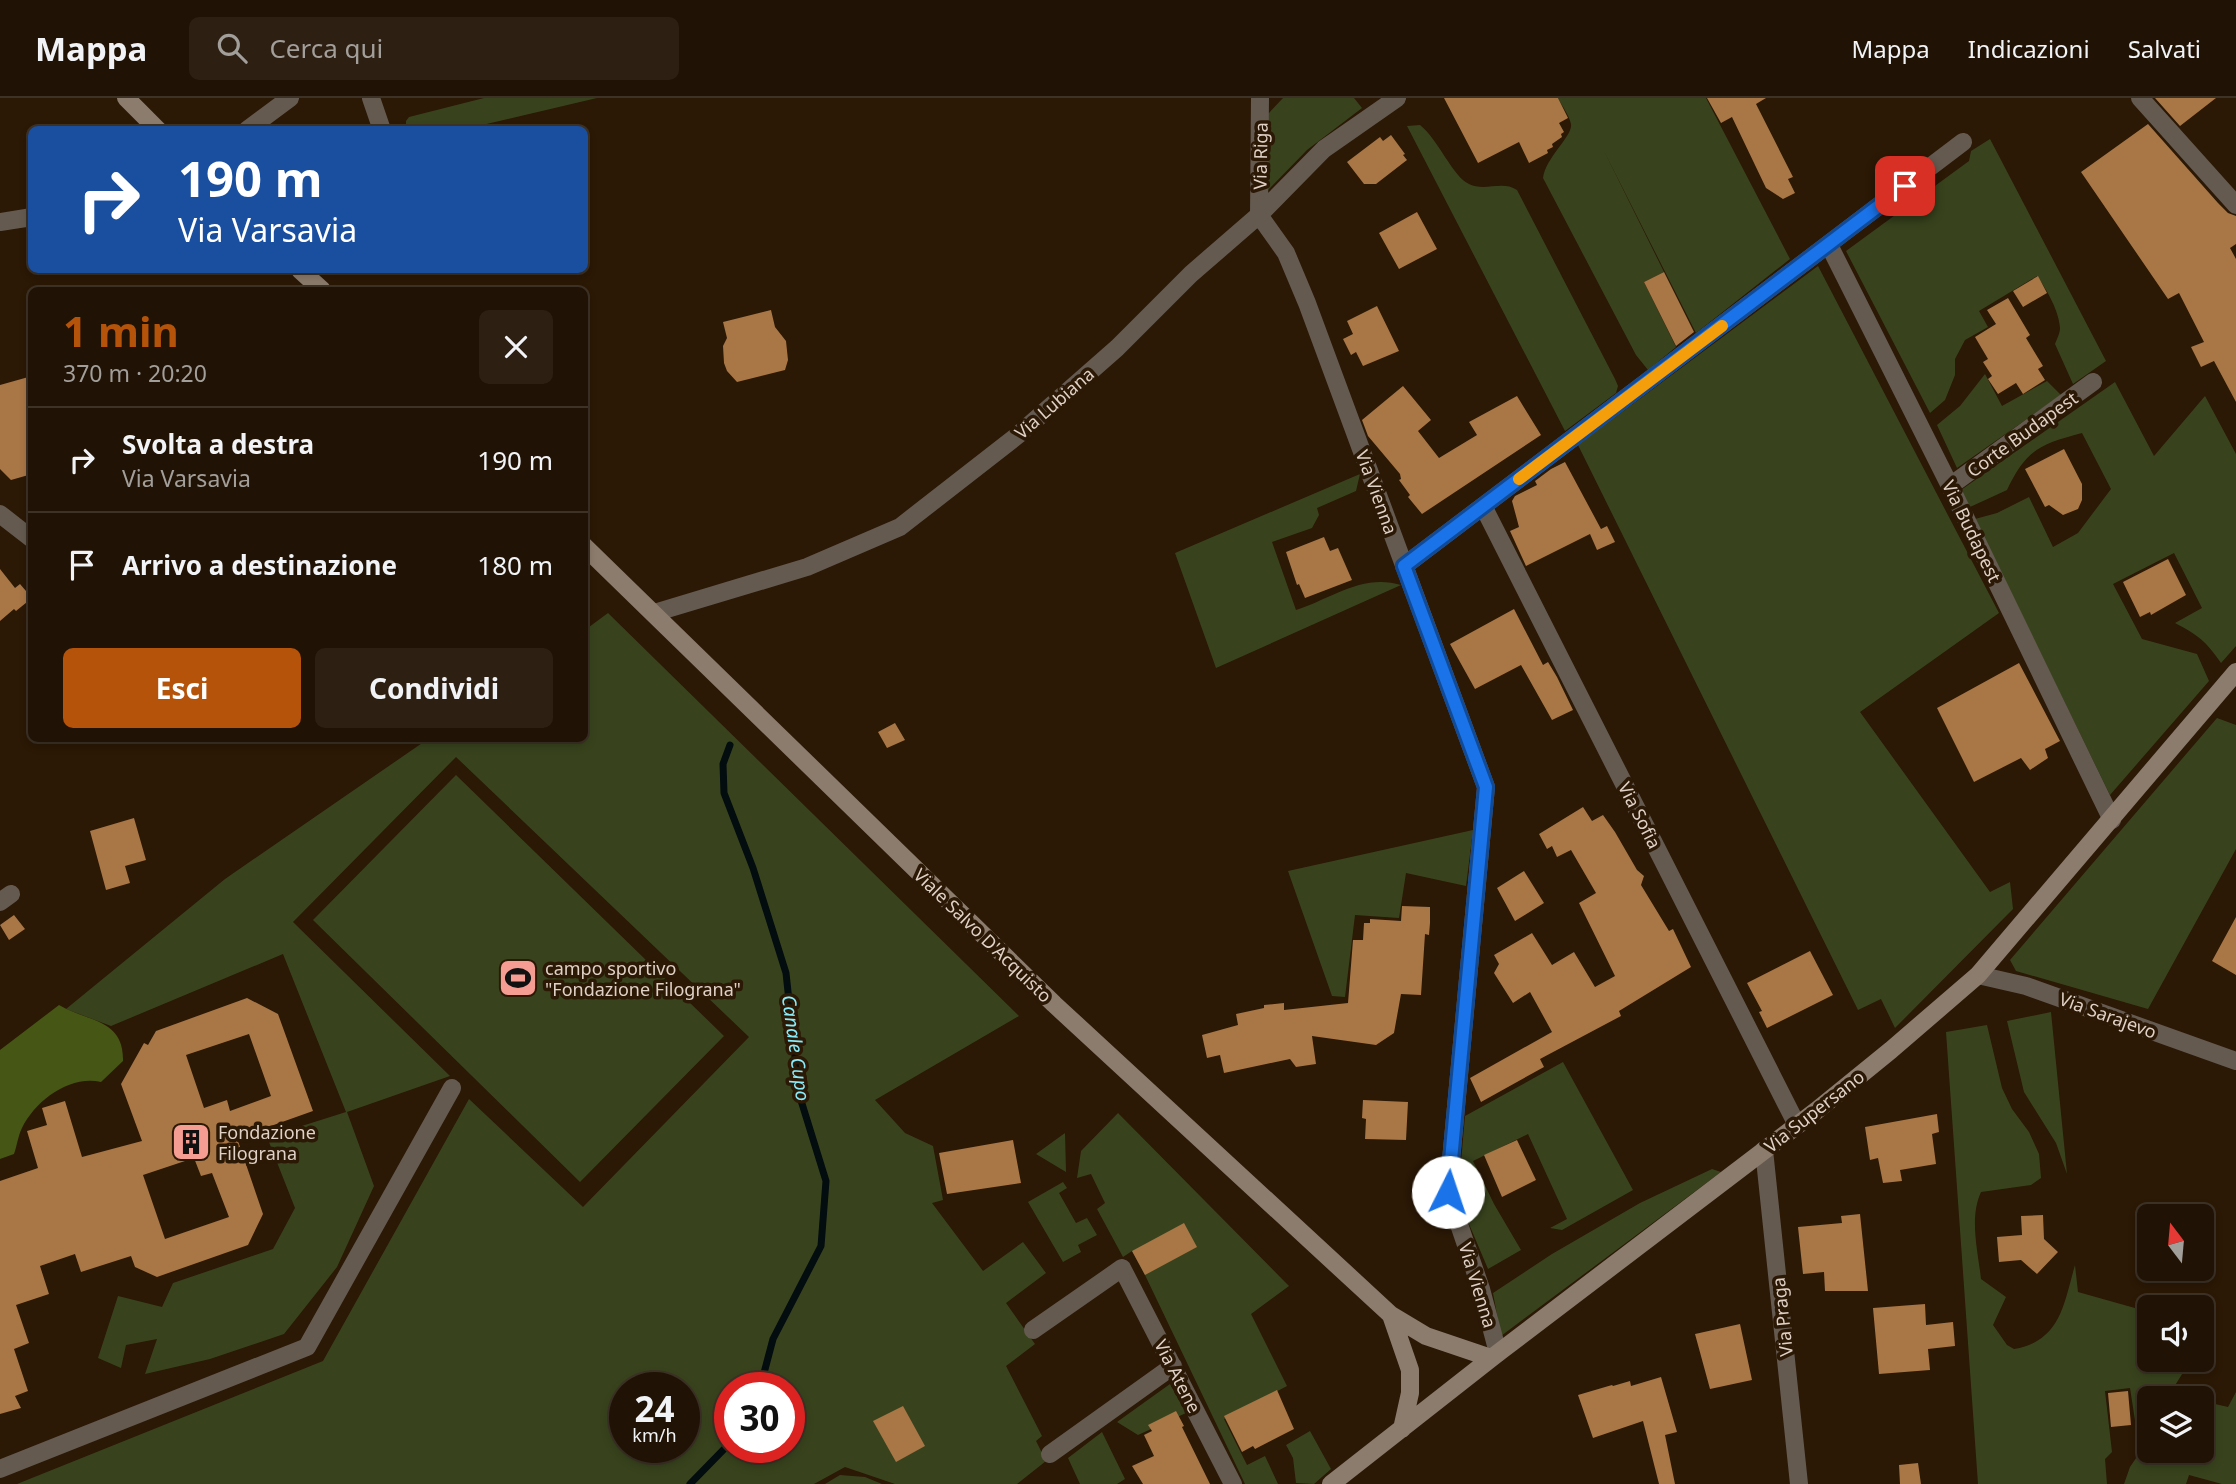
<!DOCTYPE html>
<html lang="it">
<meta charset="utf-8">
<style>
:root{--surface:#201204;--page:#2d2013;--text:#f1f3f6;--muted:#a29e9a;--line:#3d3226;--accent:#b45309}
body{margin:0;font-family:"Noto Sans",sans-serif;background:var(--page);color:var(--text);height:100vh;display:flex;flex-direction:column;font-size:26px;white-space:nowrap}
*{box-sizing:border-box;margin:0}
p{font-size:23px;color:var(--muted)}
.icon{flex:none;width:38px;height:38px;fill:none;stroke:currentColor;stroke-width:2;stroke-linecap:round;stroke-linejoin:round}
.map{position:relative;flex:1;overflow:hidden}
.drawer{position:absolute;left:28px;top:189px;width:560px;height:455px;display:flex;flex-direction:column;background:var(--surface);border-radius:10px;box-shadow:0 4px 10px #0003,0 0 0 2px var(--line)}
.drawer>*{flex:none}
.hud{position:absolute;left:28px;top:28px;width:560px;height:147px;border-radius:10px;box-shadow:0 4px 10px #0003,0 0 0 2px var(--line);background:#1a4fa0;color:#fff;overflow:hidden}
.needle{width:46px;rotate:344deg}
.controls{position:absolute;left:2137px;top:1106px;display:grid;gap:14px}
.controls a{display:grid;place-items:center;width:77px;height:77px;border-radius:10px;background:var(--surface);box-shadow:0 4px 10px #0003,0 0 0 2px var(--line);font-size:35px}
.speed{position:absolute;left:609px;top:1274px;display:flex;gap:14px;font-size:35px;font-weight:700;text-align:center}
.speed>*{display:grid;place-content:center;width:91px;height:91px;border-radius:50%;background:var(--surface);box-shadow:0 4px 10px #0003,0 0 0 2px var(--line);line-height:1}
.speed small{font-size:18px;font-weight:400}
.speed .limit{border:10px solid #d22;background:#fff;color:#111}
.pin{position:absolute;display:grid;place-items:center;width:60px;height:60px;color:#fff;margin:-30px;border-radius:14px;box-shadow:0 4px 10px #0006}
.me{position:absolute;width:77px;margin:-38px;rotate:4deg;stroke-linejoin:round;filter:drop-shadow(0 0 5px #0008)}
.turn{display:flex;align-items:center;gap:24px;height:147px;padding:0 35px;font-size:32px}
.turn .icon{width:91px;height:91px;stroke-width:2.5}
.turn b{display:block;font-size:49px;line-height:60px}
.round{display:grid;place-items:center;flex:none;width:74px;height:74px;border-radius:10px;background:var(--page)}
.overview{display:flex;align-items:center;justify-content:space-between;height:119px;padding:0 35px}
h1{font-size:42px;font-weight:700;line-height:52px;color:var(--accent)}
.button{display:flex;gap:14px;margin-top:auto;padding:14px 35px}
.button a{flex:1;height:80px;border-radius:10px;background:var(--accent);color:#fff;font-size:28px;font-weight:700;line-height:80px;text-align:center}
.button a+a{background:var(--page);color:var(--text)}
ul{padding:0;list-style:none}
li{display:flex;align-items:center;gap:21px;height:105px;padding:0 35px;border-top:2px solid var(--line)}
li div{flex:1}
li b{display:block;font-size:26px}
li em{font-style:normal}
header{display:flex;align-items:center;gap:42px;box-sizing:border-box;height:98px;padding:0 35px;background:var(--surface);border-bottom:2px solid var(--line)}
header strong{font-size:33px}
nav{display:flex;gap:38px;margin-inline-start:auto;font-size:24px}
.search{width:490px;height:63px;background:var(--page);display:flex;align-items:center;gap:18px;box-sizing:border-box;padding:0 24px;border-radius:10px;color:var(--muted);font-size:26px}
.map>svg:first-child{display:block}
.green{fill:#38431d;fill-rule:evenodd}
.forest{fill:#465615}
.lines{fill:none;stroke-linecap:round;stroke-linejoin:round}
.stream{stroke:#030c0e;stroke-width:7}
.building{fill:#a97646;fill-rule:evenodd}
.street{stroke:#645a50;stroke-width:18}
.secondary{stroke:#8c7c6d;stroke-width:18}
.route-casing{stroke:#114b97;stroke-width:18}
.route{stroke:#1a73e8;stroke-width:12}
.slow{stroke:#f59e0b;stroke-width:12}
.labels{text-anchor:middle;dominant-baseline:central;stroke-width:7;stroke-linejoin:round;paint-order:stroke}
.street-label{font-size:18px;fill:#dfd1c6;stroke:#2b1805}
.poi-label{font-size:18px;fill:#dfd1c6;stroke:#2b1805;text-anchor:start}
.water-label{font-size:19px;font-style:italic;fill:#88ecfb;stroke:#2b1805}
</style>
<header>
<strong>Mappa</strong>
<div class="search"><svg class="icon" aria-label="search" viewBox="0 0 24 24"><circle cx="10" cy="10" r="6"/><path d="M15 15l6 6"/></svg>Cerca qui</div>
<nav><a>Mappa</a><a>Indicazioni</a><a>Salvati</a></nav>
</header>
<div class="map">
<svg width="2236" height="1386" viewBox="0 0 2236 1386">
<rect width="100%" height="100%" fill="#2b1805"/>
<path class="green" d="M484,0H597L465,31H406V23L409,19Z
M1283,0H1354L1362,10L1307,52L1267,93L1268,16Z
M1558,0H1706L1790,161L1696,235L1604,53L1664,174L1644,184L1676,249L1648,272L1636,257L1543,80C1546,59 1573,38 1571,26C1569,17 1562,8 1558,0Z
M1420,27C1438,41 1453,79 1469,86C1485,94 1502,82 1517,92L1615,281L1618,288L1616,295L1565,333L1407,28Z
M1990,41L2106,263L2073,286L2055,246C2057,241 2060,235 2060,230C2059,213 2047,192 2037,178L1979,213L1988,229L1965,242L1955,261V277L1945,302L1930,315L1846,153L1969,63L1971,53Z
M1818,168L1999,515L1860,614L1990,794L2010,784L2013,811L1895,930L1881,901L1858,912L1578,347Z
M1985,276L2002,308L2047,283L2061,297L1957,370L1937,327L1960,308Z
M2115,284L2154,358L2205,298L2236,356V548L2221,565C2206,543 2198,537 2175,525L2202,510L2174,455L2113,486L2142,541L2197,556L2209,583L2110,697L1975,421L1997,415L2029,399L2053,449L2078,435L2111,391L2082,335C2041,346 2026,351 2007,392L1970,409L1961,392Z
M1360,376L1356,393L1317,410L1319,417L1312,430L1272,444L1296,512C1330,501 1363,475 1401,487L1216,570L1175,455Z
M608,515L1019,918L875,1002L905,1035L933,1048L943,1102L932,1105L983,1173L1023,1144L1046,1175L1006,1205L1035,1246L1006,1268L1042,1338L1036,1343L1046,1363L1017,1386H895L845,1369L814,1386H17L323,1263L469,1001L583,1109L749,939L456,659L293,824L450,978L347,1014L374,1088L337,1169L284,1236L210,1261L145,1276L157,1241L126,1247L121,1270L98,1260L118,1198L162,1209L173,1185L273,1151L295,1110L267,1039L346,1014L283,856L111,928L66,911L225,781L428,641L584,640L585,532ZM625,1290H684V1349H625ZM730,1290H789V1349H730Z
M2217,620L2236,627V751L2148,911L2016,873L2010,862Z
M456,677L724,938L580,1084L313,822Z
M1473,732L1466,788L1406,775L1399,820L1355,817L1345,899L1332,898L1288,773Z
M2051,914L2067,1076L2056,1045L2024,994L2007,923Z
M1987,927L2002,990L2012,1011L2029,1034L2039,1056L2041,1080L2031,1087L1981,1094C1969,1120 1978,1153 1981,1181L2006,1199L1993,1227L2007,1247L2014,1251C2061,1243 2064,1205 2075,1167L2078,1194L2149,1214V1262H2191L2167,1300H2149V1318L2136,1329L2130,1290L2105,1293L2112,1354L2105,1361L2107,1386H1978L1946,934Z
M1563,964L1633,1092L1562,1132L1550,1130L1567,1121L1528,1036L1473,1063L1494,1106L1521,1152L1488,1171L1458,1100L1465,1018Z
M1118,1015L1289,1188L1251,1216L1287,1288L1224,1321L1247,1367L1265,1358L1278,1386H1245L1145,1177L1132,1153L1123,1159L1097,1111L1105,1105L1091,1076L1077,1080L1081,1053Z
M1065,1035L1066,1074L1036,1056Z
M1712,1071L1721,1074L1501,1238L1493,1195L1552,1156L1640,1105Z
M1063,1084L1067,1090L1059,1095L1076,1125L1087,1120L1097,1137L1078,1147L1081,1154L1063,1164L1028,1104Z
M1170,1286L1186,1315L1138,1337L1117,1324Z
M2236,1294V1386H2222L2189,1377L2186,1386H2124L2130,1369L2149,1341V1353H2202V1303L2228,1309Z
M1310,1333L1331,1371L1314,1386L1296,1385L1293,1360L1286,1347Z
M1102,1334L1125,1381L1117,1386H1080L1068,1360Z
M840,1377L865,1379L882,1386H825Z"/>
<path class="forest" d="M59,907C87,924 124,920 123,963L101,984C70,977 36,1002 22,1030C18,1038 17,1048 14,1056L0,1061V952Z"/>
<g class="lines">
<path class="stream" d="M730,647L723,666L724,695L753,770L786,875L799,996L826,1083L821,1148L773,1241L760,1290
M690,1386L730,1345"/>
</g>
<path class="building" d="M1444,0H1558L1568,20L1559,25L1564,34L1561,36L1562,39L1552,46L1553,49L1547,52L1548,55L1529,65L1519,44L1478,65Z
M1707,0H1766L1756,6L1793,79L1788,81L1795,95L1783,101L1766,90L1732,19L1721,25Z
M2155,0H2216L2180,28Z
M2148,26L2218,105L2228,115L2236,118V146L2230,150L2236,161V304L2214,263L2201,269L2191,249L2204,244L2179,195L2168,201L2081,74Z
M1391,37L1405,56L1403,57L1407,62L1376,86H1364L1347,64L1380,39L1383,43Z
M1417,114L1437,151L1399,171L1379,135Z
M1664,174L1694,234L1676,248L1644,184Z
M2038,178L2047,195L2023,209L2013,193Z
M2008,200L2030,237L2026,240L2043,268L2038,271L2045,282L2023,296L2016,285L1998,296L1988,281L1992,278L1983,264L1988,261L1975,239L1996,226L1987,212Z
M1377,208L1399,253L1363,268L1356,254L1351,257L1343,241L1353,236L1347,223Z
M771,212L775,229L786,243L788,262L785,272L737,284L727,273L724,265L723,248L727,240L723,224Z
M32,278V376L11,382L0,371V287Z
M1403,288L1431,322L1418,333L1439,360L1477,337L1469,324L1517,298L1541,337L1422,416L1408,399L1410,397L1399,382L1401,381L1400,376L1368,338L1362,322Z
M2064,351L2082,386V402L2078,411L2063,417L2049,407L2045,409L2025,371Z
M1565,364L1601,431L1607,428L1615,444L1597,452L1590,436L1526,468L1510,433L1519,429L1512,403L1515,398L1537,387L1535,383L1551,371Z
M1324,439L1330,453L1338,450L1352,482L1305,500L1299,486L1297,487L1286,454Z
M2168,461L2186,497L2151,517L2150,514L2140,519L2123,484Z
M0,471L15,490L20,486L32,500L16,513L14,511L0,523Z
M1514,511L1543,567L1548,564L1557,579L1573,612L1552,622L1521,567L1475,591L1450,546Z
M2019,565L2060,643L2045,651L2048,660L2030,672L2021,660L1974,684L1937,610Z
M895,625L905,642L887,650L878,634Z
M1583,709L1592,723L1603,717L1615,734L1637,772L1644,778L1641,787L1669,833L1673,831L1691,869L1619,913L1621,918L1540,961L1544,969L1481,1004L1470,980L1552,934L1530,894L1513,905L1494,875L1499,866L1494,857L1532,835L1552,867L1574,854L1595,889L1615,878L1579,805L1596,795L1571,752L1557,759L1552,748L1547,751L1539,736Z
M134,720L146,762L125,768L130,785L106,792L90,733Z
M1524,773L1544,805L1515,823L1497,790Z
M1402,808L1430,809V825L1429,837L1425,836L1421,897L1401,896L1394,935L1376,947L1312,938L1316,966L1296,969L1290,961L1224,975L1220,957L1207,960L1202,937L1238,927L1236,916L1264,910V907L1284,905V912L1348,905L1353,842H1363L1364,825H1370V821L1401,823Z
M14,817L25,831L9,842L0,827Z
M2236,819V877L2212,863Z
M1810,853L1833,897L1767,930L1759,914L1762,913L1747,885Z
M247,900L278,916L313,1013L237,1040L263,1116L248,1147L157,1179L135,1169L131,1158L81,1174L75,1156L40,1168L49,1196L16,1207L29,1245L14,1251L28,1293L15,1298L21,1310L0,1316V1083L38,1070L27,1033L47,1027L42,1010L65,1003L82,1059L142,1043L121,986L144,945L148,947L156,933ZM249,936L271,998L230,1013L227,1002L204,1010L186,957ZM194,1060L201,1078L212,1075L229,1119L165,1141L143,1077Z
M1363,1002L1408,1004L1406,1042L1365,1041L1366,1021L1362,1020Z
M1937,1016L1939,1034L1932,1036L1936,1066L1900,1072L1902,1083L1883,1085L1878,1060L1870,1062L1865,1029Z
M1013,1042L1021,1085L947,1096L939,1055Z
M1517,1042L1536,1082L1502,1099L1484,1057Z
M1860,1116L1868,1193H1825L1824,1174L1803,1176L1798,1129L1842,1125L1841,1118Z
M2043,1117L2044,1141L2058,1154L2037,1176L2021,1162L1999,1164L1997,1139L2022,1137L2021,1118Z
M1184,1125L1197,1149L1145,1177L1132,1153Z
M1925,1206L1926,1227L1953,1224L1955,1248L1928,1251L1930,1272L1879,1276L1873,1210Z
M1740,1226L1752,1282L1710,1291L1695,1236Z
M1661,1279L1677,1334L1665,1337L1675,1386H1659L1643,1323L1593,1340L1578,1297L1612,1287L1613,1288L1630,1283L1631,1288Z
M1277,1292L1294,1331L1255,1351L1253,1348L1242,1354L1224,1318Z
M2128,1293L2131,1327L2111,1329L2108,1295Z
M903,1308L925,1348L896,1364L873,1323Z
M1176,1313L1184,1328L1182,1329L1210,1386H1143L1132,1368L1154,1358L1144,1337L1152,1333L1148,1327Z
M1918,1365L1921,1386H1900L1899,1367Z"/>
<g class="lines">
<path class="street" d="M371,0L382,32
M1260,0L1259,117L1286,155L1307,205L1486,689L1448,1094L1481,1191L1498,1255
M2140,0L2236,107
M247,32L290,0
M0,124L32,119
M1829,147L1950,388L2112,722
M1950,388L2093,284
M1483,408L1797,1027
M0,416L32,441
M1404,468L1963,44
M654,515L807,469L900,429L1018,337L1117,250L1191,176L1259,117L1324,51L1397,0
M0,804L11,796
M1978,877L2026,888L2236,963
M1764,1052L1799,1386
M1033,1232L1122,1170L1233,1386
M1050,1356L1173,1268
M0,1371L307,1249L452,990"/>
<path class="secondary" d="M126,0L158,32
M300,172L322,192
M584,448L1054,906L1391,1217L1426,1238L1491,1260
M1391,1217L1410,1272V1295L1402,1331
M1331,1386L1498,1255L1816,1013L1891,952L1978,877L2236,574"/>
</g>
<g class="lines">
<g class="route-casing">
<path id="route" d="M1448,1094L1486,689L1404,468L1905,88"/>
</g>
<use href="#route" class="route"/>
<path class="slow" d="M1519,381L1722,228"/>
</g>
<defs>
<g id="stadium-square" transform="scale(2.0125)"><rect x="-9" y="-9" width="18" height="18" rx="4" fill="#f59c93" stroke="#2b1805"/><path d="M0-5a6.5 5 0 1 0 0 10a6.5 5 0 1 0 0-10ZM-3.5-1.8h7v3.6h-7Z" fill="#111"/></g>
<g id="building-square" transform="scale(2.0125)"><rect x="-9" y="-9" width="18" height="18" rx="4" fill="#f59c93" stroke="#2b1805"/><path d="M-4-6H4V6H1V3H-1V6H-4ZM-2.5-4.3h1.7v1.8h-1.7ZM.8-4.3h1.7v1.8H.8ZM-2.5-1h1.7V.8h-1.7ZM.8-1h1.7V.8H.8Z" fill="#111"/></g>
</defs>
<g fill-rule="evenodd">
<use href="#stadium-square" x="518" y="880"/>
<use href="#building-square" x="191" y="1044"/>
</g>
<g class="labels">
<g class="street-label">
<text transform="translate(1260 58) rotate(-89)">Via Riga</text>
<text transform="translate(1054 305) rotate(-41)">Via Lubiana</text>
<text transform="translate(2022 336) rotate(-36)">Corte Budapest</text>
<text transform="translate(1377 394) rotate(70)">Via Vienna</text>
<text transform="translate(1972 433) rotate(64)">Via Budapest</text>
<text transform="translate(1640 717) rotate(63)">Via Sofia</text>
<text transform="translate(983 837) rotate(44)">Viale Salvo D'Acquisto</text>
<text transform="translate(2108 917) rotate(20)">Via Sarajevo</text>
<text transform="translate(1814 1013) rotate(-38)">Via Supersano</text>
<text transform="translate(1478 1187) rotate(73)">Via Vienna</text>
<text transform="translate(1782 1219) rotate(-96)">Via Praga</text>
<text transform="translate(1178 1278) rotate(63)">Via Atene</text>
</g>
<g class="poi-label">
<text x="545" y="870">campo sportivo<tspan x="545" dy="21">"Fondazione Filograna"</tspan></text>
<text x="218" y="1034">Fondazione<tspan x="218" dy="21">Filograna</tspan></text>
</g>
<g class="water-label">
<text transform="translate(796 950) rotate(82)">Canale Cupo</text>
</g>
</g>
</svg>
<div class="controls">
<a><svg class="needle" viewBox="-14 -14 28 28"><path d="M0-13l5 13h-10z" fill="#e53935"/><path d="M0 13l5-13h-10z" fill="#a29e9a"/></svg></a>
<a><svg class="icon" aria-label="sound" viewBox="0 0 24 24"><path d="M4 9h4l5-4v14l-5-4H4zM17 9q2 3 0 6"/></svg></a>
<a><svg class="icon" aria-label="layers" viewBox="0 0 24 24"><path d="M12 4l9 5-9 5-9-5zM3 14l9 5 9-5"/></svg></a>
</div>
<div class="speed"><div>24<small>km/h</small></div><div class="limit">30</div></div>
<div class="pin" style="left:1905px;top:88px;background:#d93025"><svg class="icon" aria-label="arrive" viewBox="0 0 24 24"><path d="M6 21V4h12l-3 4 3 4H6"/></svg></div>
<svg class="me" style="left:1448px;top:1094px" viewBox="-20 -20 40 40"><circle r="19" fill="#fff"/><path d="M0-13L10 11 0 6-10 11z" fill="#1a73e8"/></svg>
<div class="hud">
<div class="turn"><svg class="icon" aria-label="right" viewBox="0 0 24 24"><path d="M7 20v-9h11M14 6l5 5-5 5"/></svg><div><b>190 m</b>Via Varsavia</div></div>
</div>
<section class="drawer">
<div class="overview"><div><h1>1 min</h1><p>370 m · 20:20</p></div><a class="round"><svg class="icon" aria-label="close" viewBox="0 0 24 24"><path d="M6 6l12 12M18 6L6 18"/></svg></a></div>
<ul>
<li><svg class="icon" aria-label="right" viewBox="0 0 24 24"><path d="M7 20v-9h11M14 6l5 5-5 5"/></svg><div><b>Svolta a destra</b><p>Via Varsavia</p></div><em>190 m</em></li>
<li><svg class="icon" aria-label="arrive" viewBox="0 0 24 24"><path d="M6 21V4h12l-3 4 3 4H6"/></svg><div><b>Arrivo a destinazione</b></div><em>180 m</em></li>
</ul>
<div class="button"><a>Esci</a><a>Condividi</a></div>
</section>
</div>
